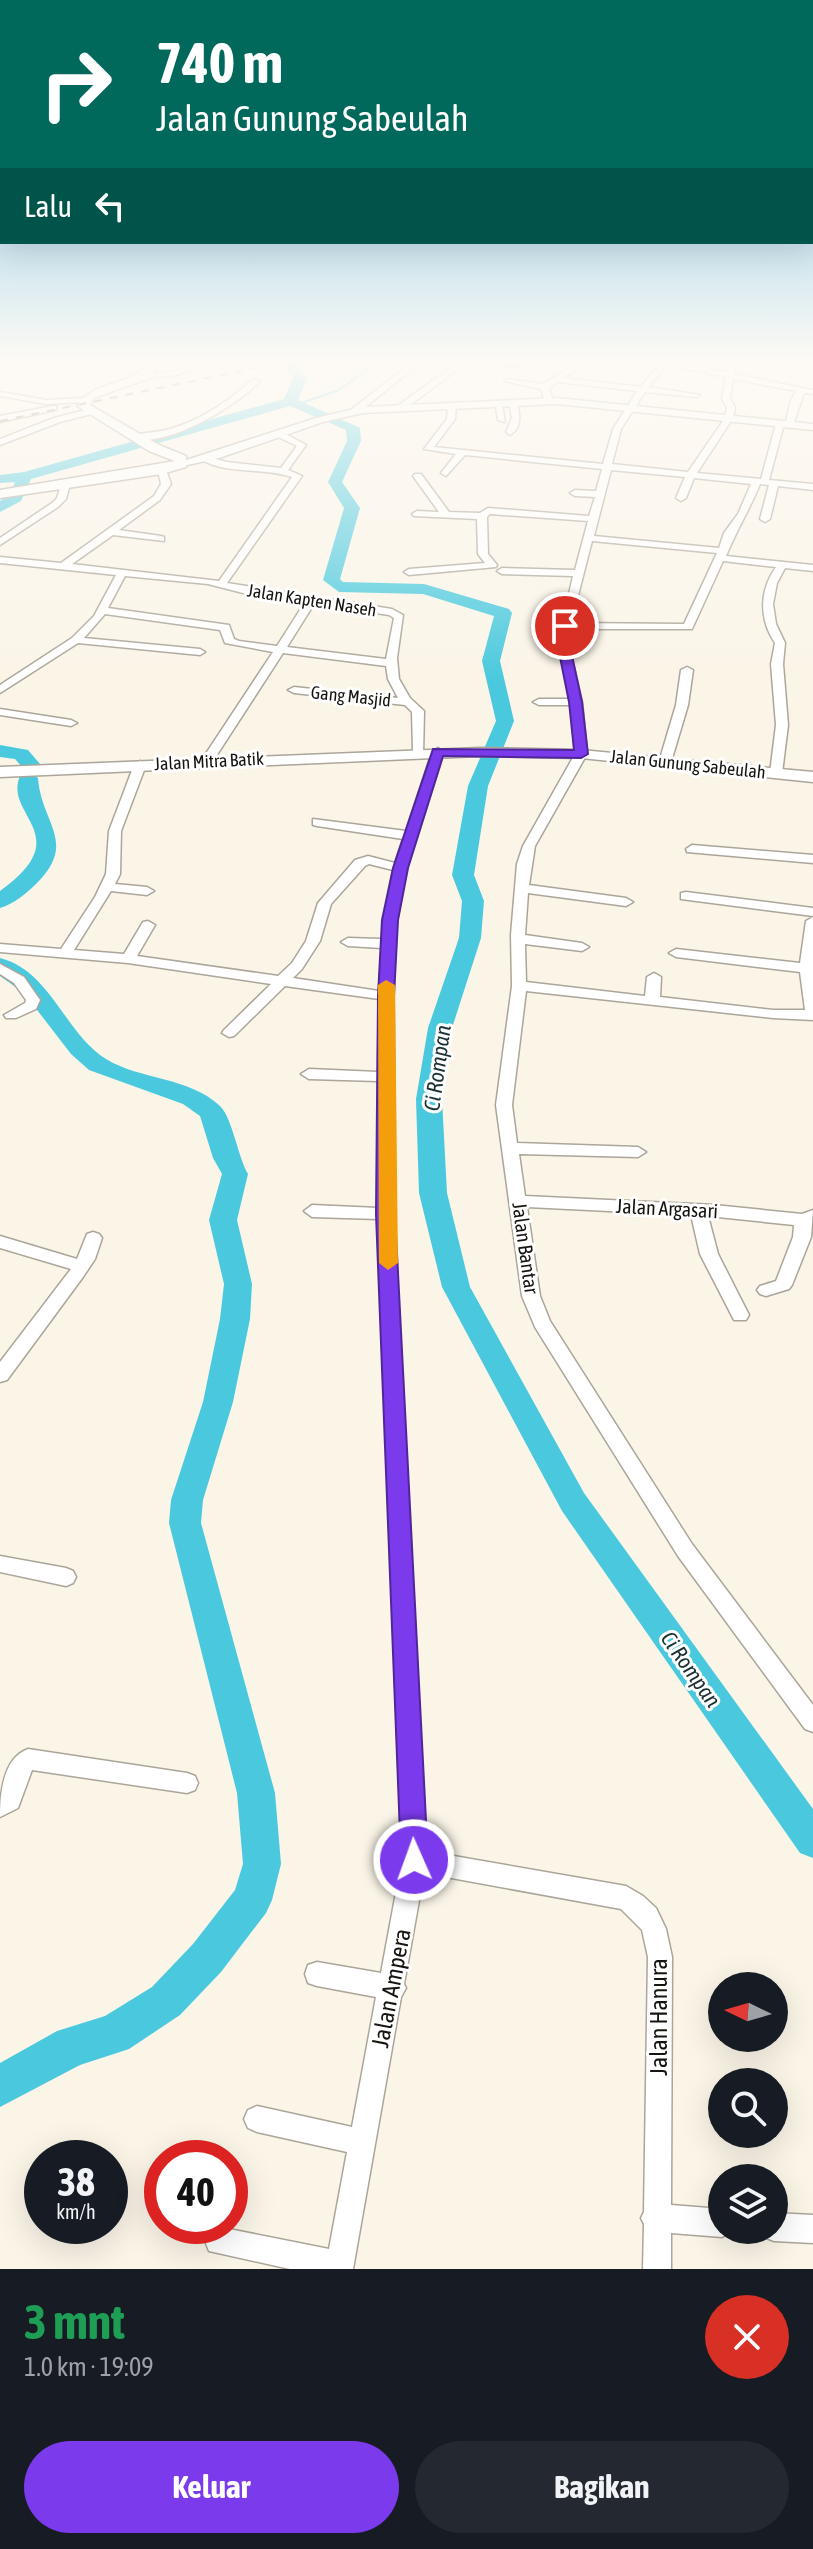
<!DOCTYPE html>
<html lang="id">
<meta charset="utf-8">
<style>
:root{--surface:#171b24;--page:#242831;--text:#f1f3f6;--muted:#9ea1a6;--accent:#7c3aed}
body{margin:0;font-family:"Asap Condensed",sans-serif;background:var(--page);color:var(--text);height:100vh;display:flex;flex-direction:column;font-size:30px;white-space:nowrap}
*{box-sizing:border-box;margin:0}
p{font-size:26px;color:var(--muted)}
.icon{flex:none;width:44px;height:44px;fill:none;stroke:currentColor;stroke-width:2;stroke-linecap:round;stroke-linejoin:round}
.map{position:relative;height:2269px;overflow:hidden}
.sheet{display:flex;flex-direction:column;background:var(--surface);flex:1}
.sheet>*{flex:none}
.banner{position:absolute;left:0px;top:0px;width:814px;height:244px;box-shadow:0 8px 32px #0002;background:#00695c;color:#fff;overflow:hidden}
.needle{width:52px;rotate:275deg}
.fabs{position:absolute;left:708px;top:1972px;display:grid;gap:16px}
.fabs a{display:grid;place-items:center;width:80px;height:80px;border-radius:50%;background:var(--surface);box-shadow:0 8px 32px #0002;font-size:40px}
.speed{position:absolute;left:24px;top:2140px;display:flex;gap:16px;font-size:40px;font-weight:700;text-align:center}
.speed>*{display:grid;place-content:center;width:104px;height:104px;border-radius:50%;background:var(--surface);box-shadow:0 8px 32px #0002;line-height:1}
.speed small{font-size:20px;font-weight:400}
.speed .limit{border:12px solid #d22;background:#fff;color:#111}
.pin{position:absolute;display:grid;place-items:center;width:68px;height:68px;color:#fff;margin:-34px;border:4px solid #fff;border-radius:50%;box-shadow:0 2px 8px #0007}
.me{position:absolute;width:88px;margin:-44px;rotate:358deg;stroke-linejoin:round;filter:drop-shadow(0 0 6px #0008)}
.turn{display:flex;align-items:center;gap:28px;height:168px;padding:0 24px;font-size:36px}
.turn .icon{width:104px;height:104px;stroke-width:2.5}
.turn b{display:block;font-size:56px;line-height:68px}
.then{display:flex;align-items:center;height:76px;padding:0 24px;background:#0003;gap:16px;font-size:30px}
.round{display:grid;place-items:center;flex:none;width:84px;height:84px;border-radius:42px;background:var(--page)}
.overview{display:flex;align-items:center;justify-content:space-between;height:136px;padding:0 24px}
h1{font-size:48px;font-weight:700;line-height:60px;color:#1e9e55}
.action{display:flex;gap:16px;margin-top:auto;padding:16px 24px}
.action a{flex:1;height:92px;border-radius:48px;background:var(--accent);color:#fff;font-size:32px;font-weight:700;line-height:92px;text-align:center}
.action a+a{background:var(--page);color:var(--text)}
.map>svg:first-child{display:block}
.lines{fill:none;stroke-linecap:round;stroke-linejoin:round}
.stream{stroke:#4ac9de;stroke-width:2}
.river{fill:#4ac9de;fill-rule:evenodd}
.minor-casing{stroke:#aba59a;stroke-width:3}
.major-casing{stroke:#aba59a;stroke-width:3}
.highway-casing{stroke:#aba59a;stroke-width:3}
.minor{fill:#fff;fill-rule:evenodd}
.major{fill:#fff;fill-rule:evenodd}
.highway{fill:#fff;fill-rule:evenodd}
.rail{stroke:#807c74;stroke-width:2;stroke-dasharray:8 8;stroke-linecap:butt}
.wall{fill:#b6b1a7}
.shaded-wall{fill:#949088}
.route{fill:#7c3aed;stroke:#51269a;stroke-width:2}
.slow{fill:#f59e0b}
.labels{text-anchor:middle;dominant-baseline:central;stroke-width:6;stroke-linejoin:round;paint-order:stroke}
.far-street-label{font-size:18px;fill:#16140f;stroke:#fff}
.street-label{font-size:20px;fill:#16140f;stroke:#fff}
.water-label{font-size:22px;font-style:italic;fill:#1a3034;stroke:#fff}
.near-street-label{font-size:24px;fill:#16140f;stroke:#fff}
</style>
<div class="map">
<svg width="813" height="2269" viewBox="0 0 813 2269">
<rect width="100%" height="100%" fill="#fbf5e8"/>
<g class="lines">
<path class="stream" d="M301,403L339,390L376,363"/>
<path class="river" d="M280,363H293L307,378L298,400L360,428L361,441L342,482L360,508L340,579L343,582L424,584L509,609L512,613L500,661L514,721L488,786L474,875L484,901L481,938L452,1028L442,1099L447,1193L470,1287L584,1493L813,1809V1858L800,1853L562,1511L442,1287L419,1193L416,1099L428,1028L459,938L462,901L452,875L468,786L496,721L482,661L494,616L423,594L339,592L323,580L344,508L328,482L347,441L346,430L290,406L31,479L21,501L0,512V501L10,495L15,482L0,483V475L24,472L284,399L293,378Z
M0,745L28,750L40,764L30,770L23,768L15,759L0,757Z
M28,772L38,778C41,823 78,842 37,883C27,893 14,904 0,908V891C80,834 0,815 21,774Z
M0,958C51,971 65,1034 106,1059C140,1080 190,1077 220,1106C232,1117 238,1157 248,1174L237,1220L252,1284L250,1319L233,1402L203,1500L201,1523L275,1793L281,1864L272,1900L266,1913L221,1972L180,2015L129,2049L80,2065L0,2107V2063L57,2031L105,2016L152,1987L193,1944L235,1890L243,1864L237,1793L169,1523L171,1500L203,1402L220,1319L224,1284L209,1220L222,1174L213,1158L200,1116L183,1104L89,1070L71,1054L24,993L0,976Z"/>
<g class="minor-casing">
<path id="minor" d="M0,363H9L0,368Z
M196,363H207L174,376L146,377L142,375L173,372Z
M411,363H420L358,413H352V409Z
M457,363H466L402,411H396V407Z
M577,363H586L564,378L641,387L660,363H679L726,372L728,363H736L734,374L813,390V394L804,393L793,425L789,428L785,425L791,400L796,391L733,379L730,399L735,407L733,418L697,473L761,479L776,424L780,421L784,424L769,480L813,484V490L778,486L770,519L765,522L760,519L769,485L760,484C750,509 736,531 726,556L813,565V571L785,568L777,583L773,604L776,624L785,643L783,664L788,725L782,773L776,777L770,773L776,725L771,664L775,643C759,619 759,591 776,567L723,561L692,629H570L568,642L582,702L587,754L535,846L529,885L626,898L633,902L626,906L528,893L525,935L582,943L589,947L582,951L525,944L526,982L645,996L647,977L654,973L661,977L660,997L773,1010H805L800,972L676,957L669,953L676,949L800,963L806,921L813,917V1020L773,1018L526,991L512,1105L517,1143L638,1147L646,1152L638,1157L519,1154L525,1196L714,1205L802,1214L813,1210L811,1237L792,1285L789,1289L766,1296L760,1294L757,1290L760,1286L776,1281L793,1237L794,1225L708,1216L718,1254L749,1315L746,1320H734L700,1254L691,1215L527,1207L540,1296L550,1321L692,1544L813,1705V1732L805,1729L678,1556L535,1327L522,1296L496,1105L512,986L511,935L517,864L523,846L575,754L571,705H539L533,702L539,699H570L558,642L573,576L502,574L497,571L502,568L575,570L588,521L490,514L487,517L488,554L497,565L496,567L409,575L404,572L409,569L485,563L478,554L477,519L414,516L412,514L417,511L439,512L413,476L415,474H421L449,512L480,513L488,508L589,516L595,497L575,496L570,493L575,490L596,491L602,469L465,455L446,476L441,473L456,454L424,449L447,419L448,406L452,404L456,406L455,419L434,447L603,464L613,429L637,391L558,382L549,388L553,401L549,403L545,401L541,389L504,381L508,379L544,384ZM666,365L726,377L722,399L727,407L725,418L688,472L612,464L621,429L645,392L696,397L700,395L649,387ZM611,470L685,477L676,498L681,501L686,498L694,478L751,484L738,514L724,533L719,548L594,536ZM592,541L717,553L684,624L571,623Z
M253,379L260,381C238,405 162,452 130,437C140,432 154,433 166,430C200,421 228,402 253,379Z
M0,392L46,400L84,398L88,400L84,402L46,404L0,396Z
M513,401L517,403C520,415 522,428 510,435L506,432L512,418L509,403Z
M495,402L502,404L505,422L498,420Z
M53,406H56V410L0,422V416Z
M89,409L93,412L92,414L60,422L0,445V439L54,418Z
M276,432H282L306,445L288,470L302,476L227,583L392,609L403,615L397,658L399,679L410,698L424,711L423,755L419,756L413,752L412,712L405,705L294,693L288,690L294,687L398,698L388,679L386,666L283,653L211,764H203L201,761L273,652L225,643L220,630L105,614L84,638L200,649L205,652L200,655L78,643L0,693V685L72,638L94,616L116,575L0,563V557L61,563L154,496L161,484L158,470L162,467L166,470L171,484L160,500L119,530L161,536L164,537V541L113,535L72,564L219,581L292,477C262,467 226,475 200,459L204,456L227,462L281,468L297,446L276,436ZM125,576L208,584L247,594L305,602L277,646L239,641L234,639L229,625L108,608ZM314,604L389,615L394,618L386,659L287,647Z
M62,482L70,484L66,499L58,507L0,545V538L52,503L57,498Z
M687,667L693,670L688,705L671,762L665,766L659,762L676,705L681,670Z
M0,709L71,720L77,723L71,726L0,715Z
M438,748L444,752L407,868L397,920L393,996L394,1214L425,1851L626,1886L643,1896L656,1908L666,1929L672,1957L671,2205L722,2209V2230H733L722,2237L671,2233V2269H643L644,2224L641,2218L644,2212L648,1957L642,1930L621,1909L424,1873L404,1984L406,1988L401,1997L353,2269H290L209,2251L205,2241L209,2231L219,2227L329,2249L347,2152L257,2132L248,2128L244,2119L248,2110L257,2106L352,2127L376,1997L317,1986L308,1983L305,1974L308,1965L317,1962L381,1973L402,1860L378,1219L312,1217L304,1211L312,1205L378,1208V1081L309,1079L301,1074L309,1069L378,1072L379,999L285,986L234,1036L229,1037L222,1033L224,1030L271,984L128,963L0,952V944L61,949L95,897L106,874L109,831L134,765L140,761L146,765L121,831L120,874L115,884L147,887L154,891L147,895L111,891L74,950L124,954L143,922L148,921L155,925L137,956L278,976L292,963L306,941L318,903L355,860L368,856L395,863L403,839L317,826L313,825V819L406,831L432,752ZM369,864L393,870L382,939L348,938L341,942L348,946L382,948L379,991L293,978L302,969L320,941L331,904L365,866Z
M692,845L813,855V863L687,852L686,849Z
M686,892L813,908V916L681,899V893Z
M0,964L24,977L40,1000L36,1009L16,1018H6L4,1015L25,1003L26,1000L14,983L0,974Z
M93,1232L99,1234L102,1238L95,1259L83,1277L7,1380L0,1382V1362L71,1269L0,1248V1236L77,1259L87,1234Z
M0,1556L66,1568L73,1571L76,1577L73,1583L66,1586L0,1572Z
M28,1749L187,1773L195,1776L198,1783L195,1790L187,1793L32,1770L18,1808L0,1817C0,1793 3,1758 28,1749Z
M774,2213L813,2215V2243L774,2241L764,2237L761,2230H774Z"/>
</g>
<g class="major-casing">
<path id="major" d="M557,398L813,424V430L557,404L363,413L323,422L219,458L183,466L177,463L316,418L363,407Z
M479,748L581,750L813,772V782L581,758L479,756L0,777V767Z"/>
</g>
<g class="highway-casing">
<path id="highway" d="M149,363H161L150,378L94,398L90,405L159,445L186,456V467L162,474L0,498V490L175,461L149,451L77,406C93,380 131,387 149,363Z"/>
</g>
<use href="#minor" class="minor"/>
<use href="#major" class="major"/>
<use href="#highway" class="highway"/>
<path class="rail" d="M0,421L280,363"/>
</g>
<path class="wall" d="M489,363H527L513,369Z"/>
<path class="shaded-wall" d="M513,363H527L513,369Z"/>
<linearGradient id="sky" x2="0" y2="1"><stop stop-color="#69bce4"/><stop offset="0.53" stop-color="#fdfaf5"/><stop offset="1" stop-color="#fdfaf5" stop-opacity="0"/></linearGradient>
<rect width="813" height="681" fill="url(#sky)"/>
<path class="route" d="M565,622L571,626L569,642L582,702L588,754L581,758L443,756L408,868L398,920L394,996L395,1214L428,1860L424,1869L414,1873L405,1869L401,1860L376,1214L378,996L382,920L393,868L433,749L574,750L569,702L557,642L559,626Z"/>
<path class="slow" d="M386,980L395,985L398,1263L388,1270L379,1263L378,985Z"/>
<g class="labels">
<g class="far-street-label">
<text transform="translate(312 600) rotate(9)">Jalan Kapten Naseh</text>
<text transform="translate(351 696) rotate(6)">Gang Masjid</text>
<text transform="translate(209 761) rotate(-3)">Jalan Mitra Batik</text>
<text transform="translate(688 764) rotate(6)">Jalan Gunung Sabeulah</text>
</g>
<g class="street-label">
<text transform="translate(667 1208) rotate(3)">Jalan Argasari</text>
<text transform="translate(526 1248) rotate(82)">Jalan Bantar</text>
</g>
<g class="water-label">
<text transform="translate(437 1068) rotate(-82)">Ci Rompan</text>
<text transform="translate(691 1669) rotate(55)">Ci Rompan</text>
</g>
<g class="near-street-label">
<text transform="translate(391 1988) rotate(-79)">Jalan Ampera</text>
<text transform="translate(658 2017) rotate(-90)">Jalan Hanura</text>
</g>
</g>
</svg>
<div class="fabs">
<a><svg class="needle" viewBox="-14 -14 28 28"><path d="M0-13l5 13h-10z" fill="#e53935"/><path d="M0 13l5-13h-10z" fill="#9ea1a6"/></svg></a>
<a><svg class="icon" aria-label="search" viewBox="0 0 24 24"><circle cx="10" cy="10" r="6"/><path d="M15 15l6 6"/></svg></a>
<a><svg class="icon" aria-label="layers" viewBox="0 0 24 24"><path d="M12 4l9 5-9 5-9-5zM3 14l9 5 9-5"/></svg></a>
</div>
<div class="speed"><div>38<small>km/h</small></div><div class="limit">40</div></div>
<div class="pin" style="left:565px;top:626px;background:#d93025"><svg class="icon" aria-label="arrive" viewBox="0 0 24 24"><path d="M6 21V4h12l-3 4 3 4H6"/></svg></div>
<svg class="me" style="left:414px;top:1860px" viewBox="-20 -20 40 40"><circle r="17" fill="#7c3aed" stroke="#fff" stroke-width="3"/><path d="M0-11L8 9 0 5-8 9z" fill="#fff"/></svg>
<div class="banner">
<div class="turn"><svg class="icon" aria-label="right" viewBox="0 0 24 24"><path d="M7 20v-9h11M14 6l5 5-5 5"/></svg><div><b>740 m</b>Jalan Gunung Sabeulah</div></div>
<div class="then">Lalu<svg class="icon" aria-label="left" viewBox="0 0 24 24"><path d="M17 20v-9H6M10 6l-5 5 5 5"/></svg></div>
</div>
</div>
<section class="sheet">
<div class="overview"><div><h1>3 mnt</h1><p>1.0 km · 19:09</p></div><a class="round" style="background:#d93025;color:#fff"><svg class="icon" aria-label="close" viewBox="0 0 24 24"><path d="M6 6l12 12M18 6L6 18"/></svg></a></div>
<div class="action"><a>Keluar</a><a>Bagikan</a></div>
</section>
